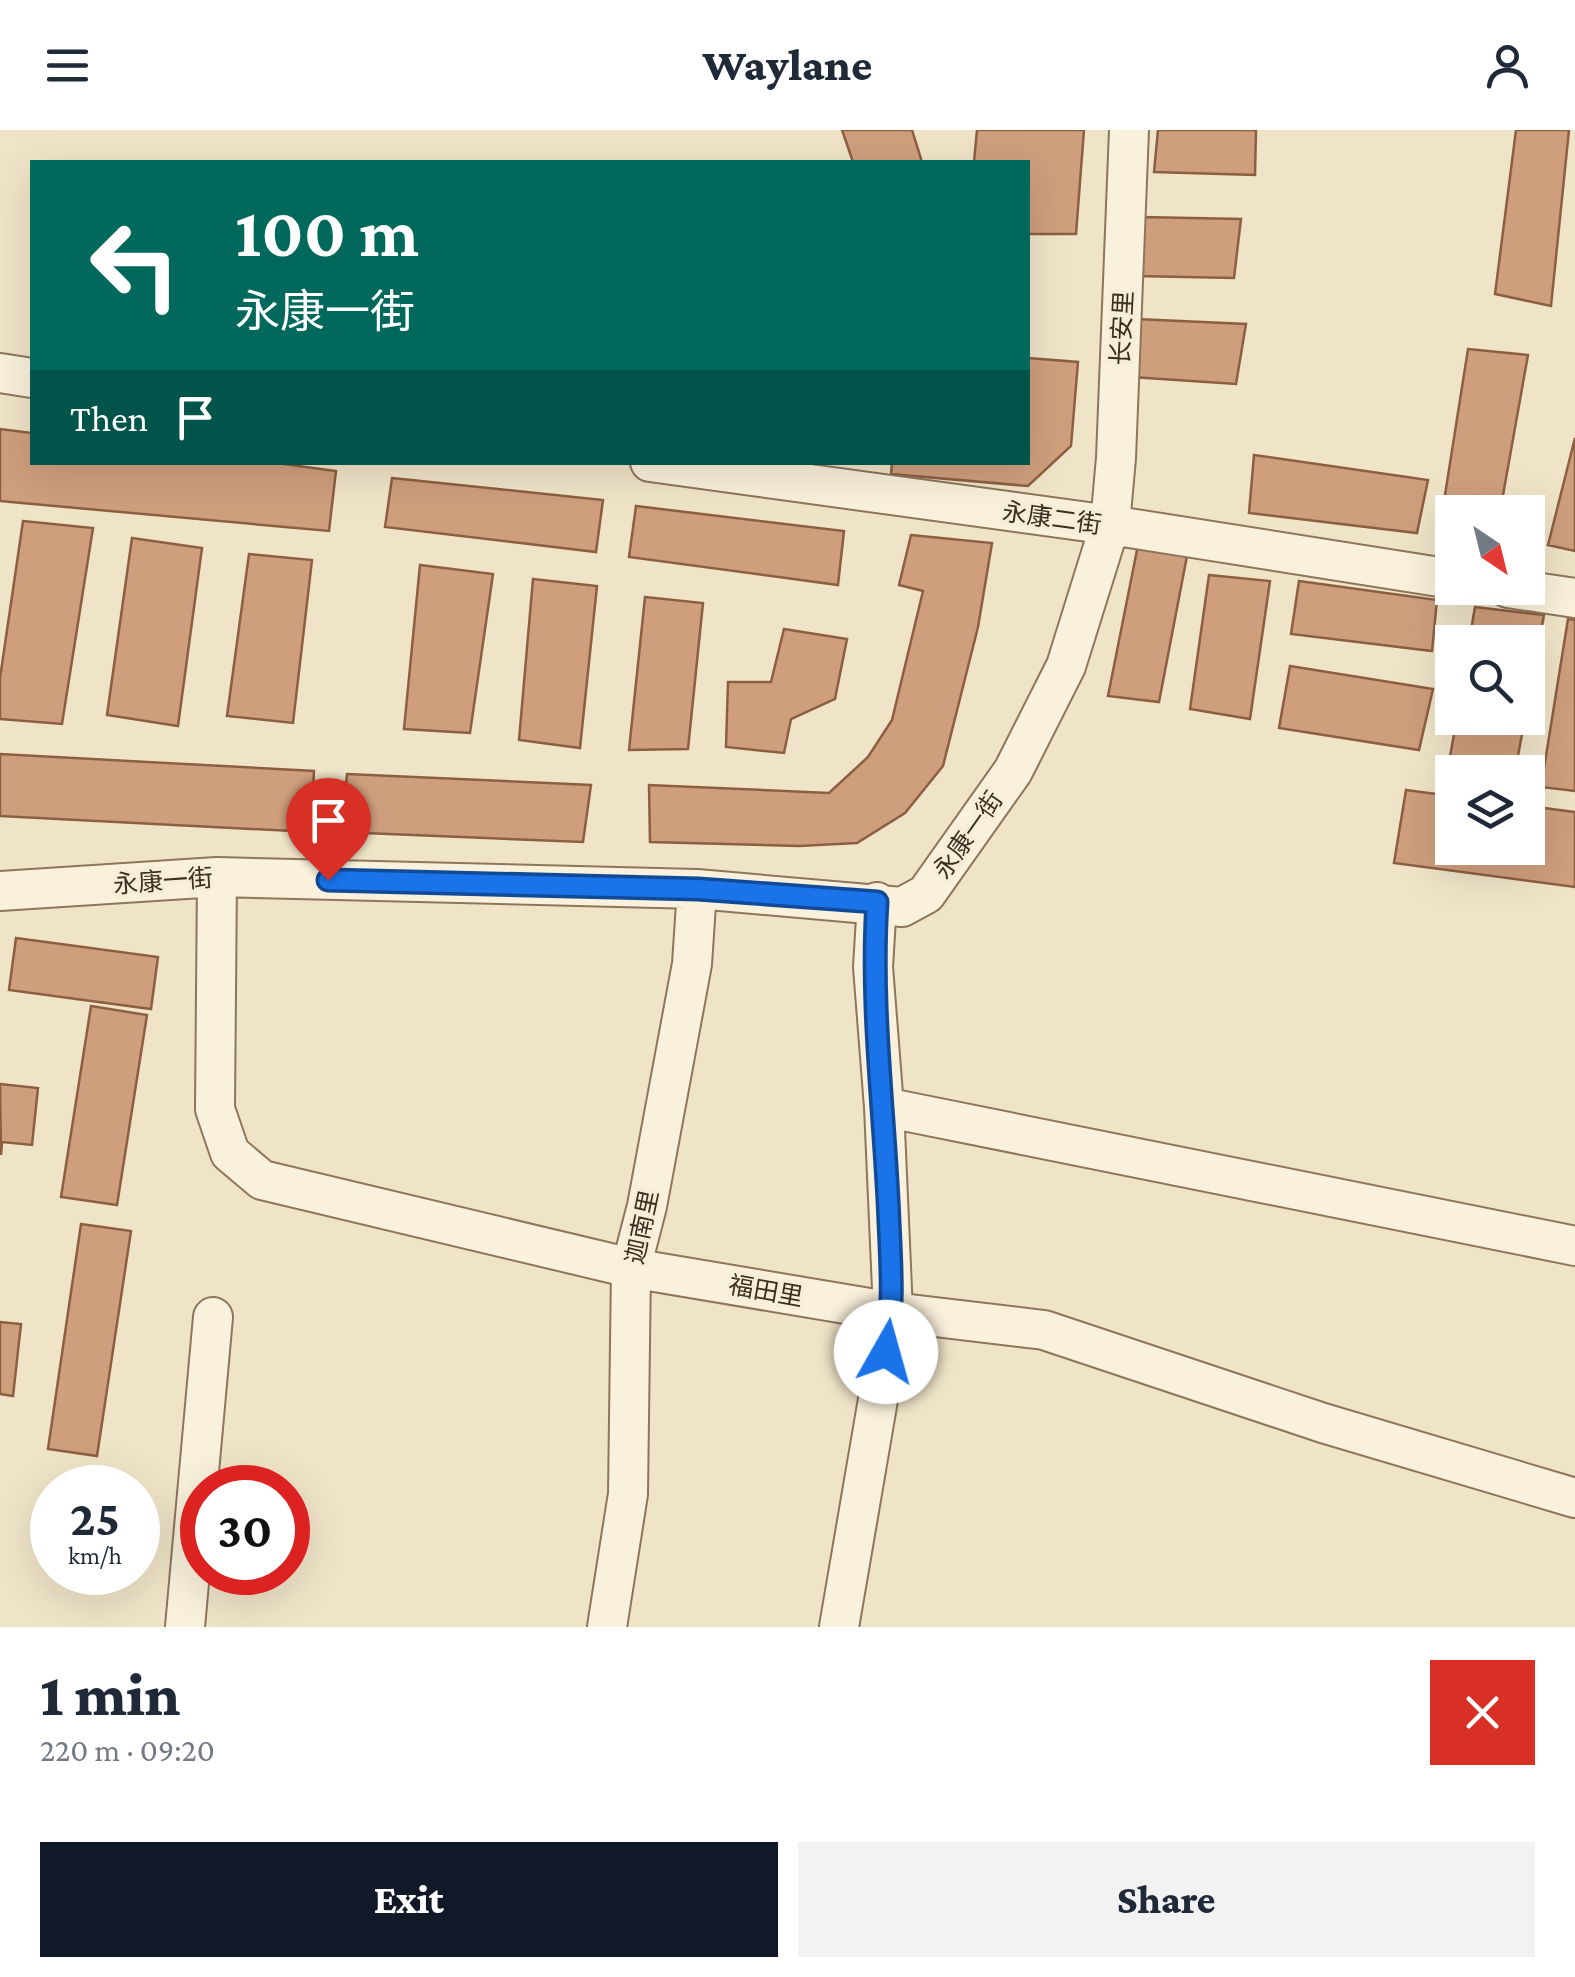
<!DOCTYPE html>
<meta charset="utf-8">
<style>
:root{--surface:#fff;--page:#f2f2f3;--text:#1f2937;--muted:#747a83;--accent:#111827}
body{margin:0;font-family:"Crimson Pro","Noto Sans SC",serif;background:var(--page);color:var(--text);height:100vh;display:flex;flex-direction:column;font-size:38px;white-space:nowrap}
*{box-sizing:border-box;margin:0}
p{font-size:32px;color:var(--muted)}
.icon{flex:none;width:55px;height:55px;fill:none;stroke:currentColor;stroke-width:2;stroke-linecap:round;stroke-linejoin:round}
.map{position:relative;height:1497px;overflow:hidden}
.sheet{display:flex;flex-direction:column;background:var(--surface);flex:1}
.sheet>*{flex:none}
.top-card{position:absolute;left:30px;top:30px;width:1000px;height:305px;border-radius:0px;box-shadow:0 10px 40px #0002;background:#00695c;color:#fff;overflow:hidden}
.needle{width:65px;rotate:145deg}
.buttons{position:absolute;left:1435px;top:365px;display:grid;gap:20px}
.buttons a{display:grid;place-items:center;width:110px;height:110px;border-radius:0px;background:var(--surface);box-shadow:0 10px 40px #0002;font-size:50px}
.speed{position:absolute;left:30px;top:1335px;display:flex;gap:20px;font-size:50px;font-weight:700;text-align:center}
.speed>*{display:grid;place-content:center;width:130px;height:130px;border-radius:50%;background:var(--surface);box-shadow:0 10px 40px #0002;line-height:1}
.speed small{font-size:25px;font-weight:400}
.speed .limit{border:15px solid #d22;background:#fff;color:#111}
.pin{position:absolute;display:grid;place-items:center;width:85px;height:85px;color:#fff;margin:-102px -42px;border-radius:50% 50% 50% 0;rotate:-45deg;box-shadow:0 0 10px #0007}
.pin .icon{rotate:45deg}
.me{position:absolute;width:110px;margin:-55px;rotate:7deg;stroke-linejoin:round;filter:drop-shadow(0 0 8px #0008)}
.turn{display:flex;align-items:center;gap:35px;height:210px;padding:0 40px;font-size:45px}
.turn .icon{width:130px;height:130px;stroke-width:2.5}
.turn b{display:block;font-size:70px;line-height:85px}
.then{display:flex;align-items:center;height:95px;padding:0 40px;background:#0003;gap:20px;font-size:38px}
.round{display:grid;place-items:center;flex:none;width:105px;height:105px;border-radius:0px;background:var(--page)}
.head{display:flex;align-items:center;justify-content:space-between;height:170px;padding:0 40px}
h1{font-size:60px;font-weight:800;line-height:75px}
.action{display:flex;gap:20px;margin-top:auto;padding:20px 40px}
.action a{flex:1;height:115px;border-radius:0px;background:var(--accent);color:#fff;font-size:40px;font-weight:800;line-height:115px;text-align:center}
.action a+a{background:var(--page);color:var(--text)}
header{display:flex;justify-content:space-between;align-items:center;height:130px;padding:0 40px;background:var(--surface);font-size:45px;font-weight:800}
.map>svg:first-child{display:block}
.building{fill:#cf9f7d;stroke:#8d5f41;stroke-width:2.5}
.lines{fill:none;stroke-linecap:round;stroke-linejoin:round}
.street-casing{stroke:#8d765c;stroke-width:42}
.street{stroke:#faf1dc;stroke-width:38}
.route-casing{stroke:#114b97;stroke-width:25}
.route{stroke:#1a73e8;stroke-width:18}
.labels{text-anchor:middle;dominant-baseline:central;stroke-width:8;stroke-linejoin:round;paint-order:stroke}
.street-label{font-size:25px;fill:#3d2e20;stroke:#f7eed8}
</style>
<header><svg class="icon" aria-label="menu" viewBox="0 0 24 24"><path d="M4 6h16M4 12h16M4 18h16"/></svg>Waylane<svg class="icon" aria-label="person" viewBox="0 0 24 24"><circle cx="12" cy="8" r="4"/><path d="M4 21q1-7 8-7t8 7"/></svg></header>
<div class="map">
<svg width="1575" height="1497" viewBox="0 0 1575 1497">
<rect width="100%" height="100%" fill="#f0e4c8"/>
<path class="building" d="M842,0H912L922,32H853Z
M977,0H1084L1076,104H1028V32H974Z
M1158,0H1256L1255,45L1154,42Z
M1516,0H1569L1551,176L1495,164Z
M1141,87L1241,89L1234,148L1136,146Z
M1136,189L1246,194L1236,254L1132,247Z
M1468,219L1528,225L1500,382H1452V403H1439Z
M1028,228L1078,232L1071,316L1028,356L891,344L892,332H1028Z
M0,299L32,303V332H269L336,341L329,401L0,371Z
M1575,308V421L1548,415Z
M1254,325L1428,350L1417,403L1249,383Z
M392,348L603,370L596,422L385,397Z
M636,376L844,401L838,455L629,427Z
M23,391L93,398L62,594L0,589V548Z
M911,405L992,413L978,497L943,636L905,683L857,713L799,716L650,712L649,655L829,663L868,627L892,590L923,461L899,455Z
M132,408L202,418L178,596L107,585Z
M1138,415L1187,426L1159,572L1108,566Z
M249,424L312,430L293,593L227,586Z
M420,435L493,444L470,603L404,599Z
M1209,445L1270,451L1250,589L1190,579Z
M533,449L597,456L580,618L519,610Z
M1299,451L1437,470L1432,521L1291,504Z
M645,467L703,473L688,619L629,620Z
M1475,477L1544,485L1528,573V512H1469Z
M1568,489L1575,490V661L1541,657Z
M784,499L847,509L835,569L791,589L784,623L726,617L728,552H771Z
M1290,536L1433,559L1419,620L1279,598Z
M1457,588H1525L1515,642L1449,632Z
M0,624L314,641L311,702L0,686Z
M347,644L591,655L583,712L341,702Z
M1406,660L1452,666V718H1528V676L1575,682V757L1394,733Z
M16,808L158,827L151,879L9,860Z
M91,876L147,885L117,1075L61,1067Z
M0,954L38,958L32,1015L2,1012L1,1025Z
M81,1094L131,1101L97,1326L48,1319Z
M0,1192L21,1194L13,1266L0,1264Z"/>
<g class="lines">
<g class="street-casing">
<path id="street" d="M0,243L32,248
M650,332L1110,395L1452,449
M1508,458L1575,468
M217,747L215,979L230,1023L262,1050L631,1138L893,1182L1044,1200L1323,1293L1575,1368
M0,761L217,747L697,759L902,777L926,764L1013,641L1066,536L1110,395L1116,328L1129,0
M884,977L1575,1116
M185,1497L213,1187
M607,1497L628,1364L631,1138L647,1076L692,834L697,759
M839,1497L893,1182L884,977L873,837L877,772"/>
</g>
<use href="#street" class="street"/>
</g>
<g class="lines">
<g class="route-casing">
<path id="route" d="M328,750L698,759L877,772C870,879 885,986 889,1092C891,1137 894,1178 886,1222"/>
</g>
<use href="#route" class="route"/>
</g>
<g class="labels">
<g class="street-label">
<text transform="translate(1122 198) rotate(-87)">长安里</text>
<text transform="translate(1052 388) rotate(8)">永康二街</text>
<text transform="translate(968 705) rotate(-55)">永康一街</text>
<text transform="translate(163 751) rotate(-4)">永康一街</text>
<text transform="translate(642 1097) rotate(-78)">迦南里</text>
<text transform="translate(766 1161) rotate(10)">福田里</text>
</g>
</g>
</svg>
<div class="buttons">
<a><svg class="needle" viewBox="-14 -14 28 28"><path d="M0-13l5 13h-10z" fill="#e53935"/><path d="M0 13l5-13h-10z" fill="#747a83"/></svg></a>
<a><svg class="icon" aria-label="search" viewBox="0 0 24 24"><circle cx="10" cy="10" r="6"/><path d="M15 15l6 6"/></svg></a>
<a><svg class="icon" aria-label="layers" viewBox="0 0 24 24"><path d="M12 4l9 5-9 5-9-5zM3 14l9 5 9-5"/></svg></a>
</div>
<div class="speed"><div>25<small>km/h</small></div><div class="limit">30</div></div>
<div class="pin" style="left:328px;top:750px;background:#d93025"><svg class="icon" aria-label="arrive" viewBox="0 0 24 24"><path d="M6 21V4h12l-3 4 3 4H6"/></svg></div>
<svg class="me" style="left:886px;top:1222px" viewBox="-20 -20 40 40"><circle r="19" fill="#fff"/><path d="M0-13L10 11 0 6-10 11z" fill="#1a73e8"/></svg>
<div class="top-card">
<div class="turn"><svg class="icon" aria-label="left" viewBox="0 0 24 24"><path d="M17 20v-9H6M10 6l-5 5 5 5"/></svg><div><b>100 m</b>永康一街</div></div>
<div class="then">Then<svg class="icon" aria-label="arrive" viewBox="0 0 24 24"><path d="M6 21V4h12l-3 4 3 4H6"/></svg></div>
</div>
</div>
<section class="sheet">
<div class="head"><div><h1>1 min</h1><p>220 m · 09:20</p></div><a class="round" style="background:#d93025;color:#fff"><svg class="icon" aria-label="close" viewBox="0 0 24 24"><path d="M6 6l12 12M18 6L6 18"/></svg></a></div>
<div class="action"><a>Exit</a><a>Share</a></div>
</section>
